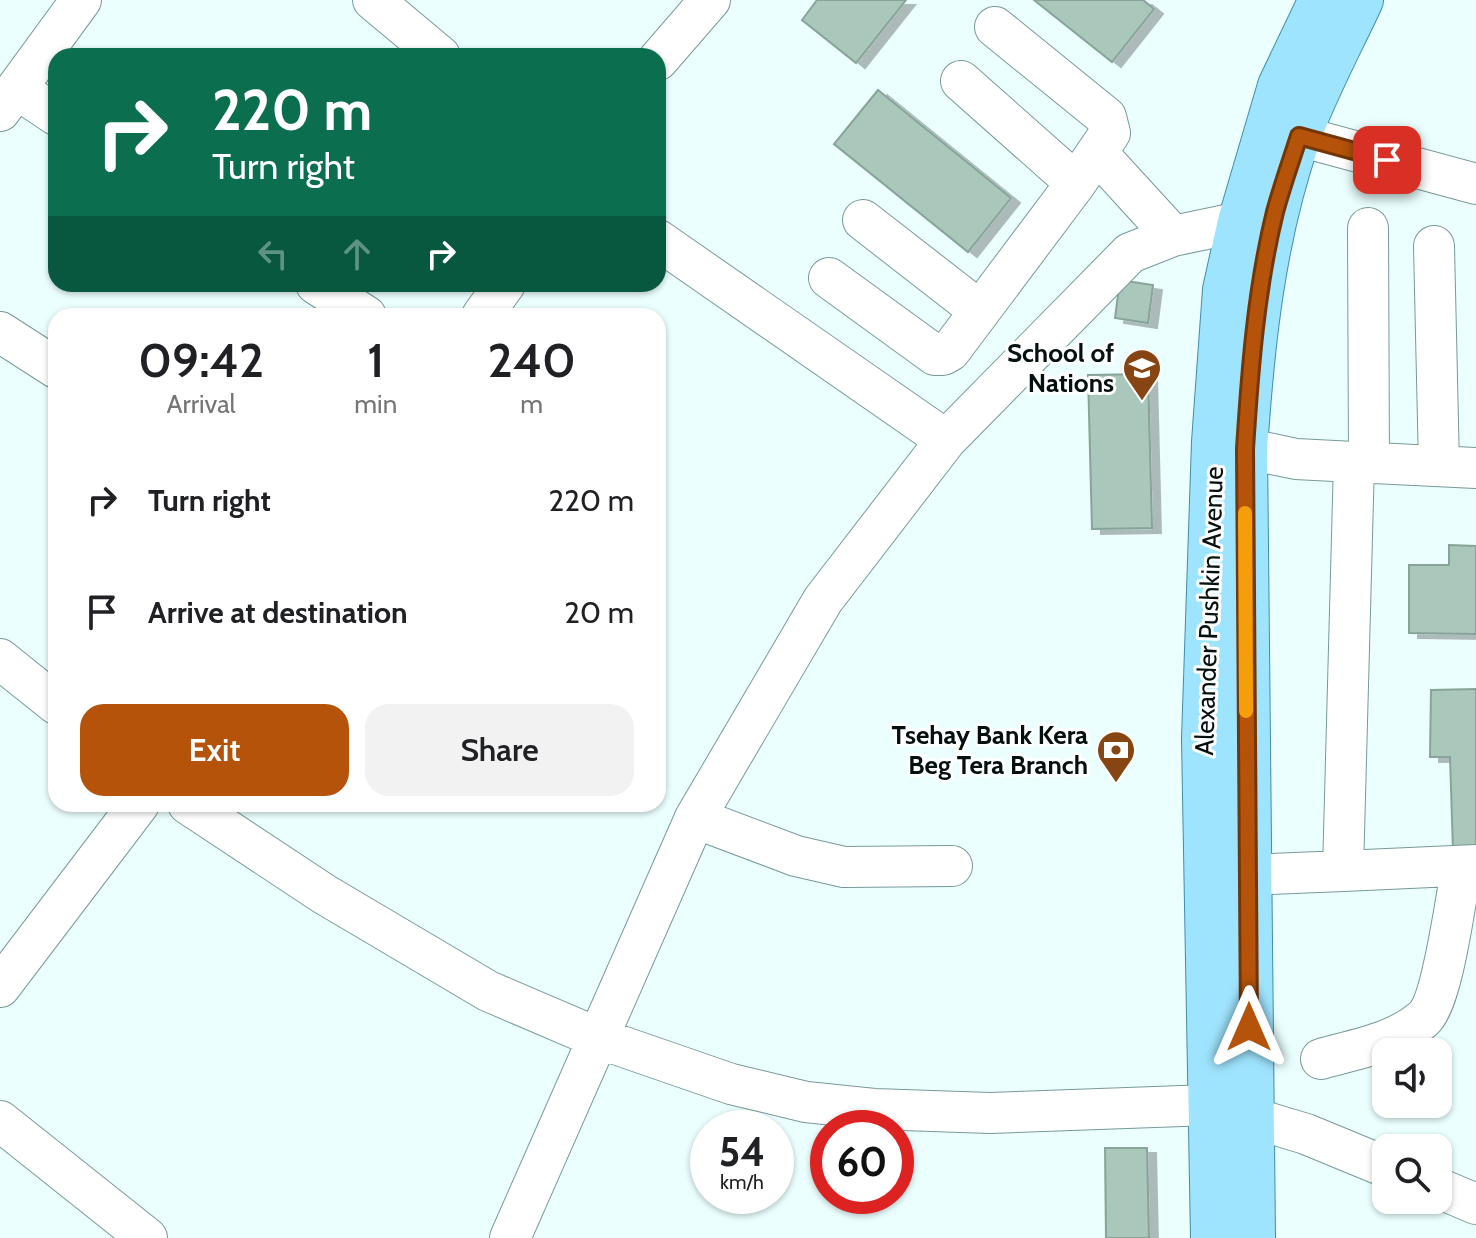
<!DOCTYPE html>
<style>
:root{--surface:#fff;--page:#f2f2f2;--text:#202124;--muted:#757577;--accent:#b45309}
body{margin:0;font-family:Cabin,sans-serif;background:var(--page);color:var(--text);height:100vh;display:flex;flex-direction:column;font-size:30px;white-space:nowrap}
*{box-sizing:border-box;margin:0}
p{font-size:26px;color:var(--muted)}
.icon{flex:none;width:44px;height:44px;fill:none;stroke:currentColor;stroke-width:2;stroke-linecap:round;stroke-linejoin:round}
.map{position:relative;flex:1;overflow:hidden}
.panel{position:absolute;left:48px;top:308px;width:618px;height:504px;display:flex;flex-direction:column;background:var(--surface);border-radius:24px;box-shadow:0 2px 6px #0004}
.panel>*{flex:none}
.guide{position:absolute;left:48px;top:48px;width:618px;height:244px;border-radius:24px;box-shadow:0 2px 6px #0004;background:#0b6e4f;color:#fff;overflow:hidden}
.buttons{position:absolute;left:1372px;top:1038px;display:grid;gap:16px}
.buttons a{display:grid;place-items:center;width:80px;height:80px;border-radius:16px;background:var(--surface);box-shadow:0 2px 6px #0004;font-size:40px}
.speed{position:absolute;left:690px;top:1110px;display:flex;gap:16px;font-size:40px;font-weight:700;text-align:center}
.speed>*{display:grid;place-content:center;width:104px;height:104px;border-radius:50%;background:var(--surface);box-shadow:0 2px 6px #0004;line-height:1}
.speed small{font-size:20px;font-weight:400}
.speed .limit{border:12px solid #d22;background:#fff;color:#111}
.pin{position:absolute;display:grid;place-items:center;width:68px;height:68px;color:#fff;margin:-34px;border-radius:16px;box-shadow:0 4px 12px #0006}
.me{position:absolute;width:88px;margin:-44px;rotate:0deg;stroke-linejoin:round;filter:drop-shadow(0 0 6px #0008)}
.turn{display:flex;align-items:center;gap:28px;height:168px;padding:0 32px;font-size:36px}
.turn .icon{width:104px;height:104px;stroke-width:2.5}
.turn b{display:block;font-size:56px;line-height:68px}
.lanes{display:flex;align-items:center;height:76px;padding:0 32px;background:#0003;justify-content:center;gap:40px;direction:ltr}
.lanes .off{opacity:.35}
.eta{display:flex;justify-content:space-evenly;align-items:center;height:136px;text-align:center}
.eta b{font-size:48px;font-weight:600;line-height:56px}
.action{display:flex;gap:16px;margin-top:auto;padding:16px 32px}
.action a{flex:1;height:92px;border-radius:24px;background:var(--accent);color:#fff;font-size:32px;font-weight:600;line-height:92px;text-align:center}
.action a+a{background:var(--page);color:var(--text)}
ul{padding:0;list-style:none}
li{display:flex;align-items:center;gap:24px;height:112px;padding:0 32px}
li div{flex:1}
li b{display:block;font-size:30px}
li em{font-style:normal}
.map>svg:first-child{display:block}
.building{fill:#aac7bb;stroke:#88a498;stroke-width:2;filter:url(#shadow)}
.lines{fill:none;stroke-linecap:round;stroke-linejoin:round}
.minor-casing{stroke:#789999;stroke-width:42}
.major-casing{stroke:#3f8eaa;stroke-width:46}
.minor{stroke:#fff;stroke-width:40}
.major{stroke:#9fe4fe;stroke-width:44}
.route-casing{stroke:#753606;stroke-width:20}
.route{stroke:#b45309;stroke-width:14}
.slow{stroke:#f59e0b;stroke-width:14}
.labels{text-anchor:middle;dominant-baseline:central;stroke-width:6;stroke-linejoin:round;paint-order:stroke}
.poi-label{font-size:26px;font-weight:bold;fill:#040f0f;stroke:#fff;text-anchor:end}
.street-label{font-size:26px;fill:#040f0f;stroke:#fff}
</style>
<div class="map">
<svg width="1476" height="1238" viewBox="0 0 1476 1238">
<defs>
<filter id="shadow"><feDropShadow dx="9" dy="5" stdDeviation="0" flood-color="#0004"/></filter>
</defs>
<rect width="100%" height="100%" fill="#eafffe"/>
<path class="building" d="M817,0H906L856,63L802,20Z
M1034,0H1143L1154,9L1112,62Z
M878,90L1011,198L968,252L834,144Z
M1120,280L1153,285L1148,323L1115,318Z
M1148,374L1152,528L1092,529L1088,375Z
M1449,545L1476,546V634L1409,633V565H1449Z
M1476,689V850L1453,851L1450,757H1430L1431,690Z
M1105,1148H1147L1149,1238H1106Z"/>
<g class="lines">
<g class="minor-casing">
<path id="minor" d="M373,0L440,56
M658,60L710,0
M961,81L1076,183L1110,133L1106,117L995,27
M17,89L56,115
M0,111L81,0
M1299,136L1476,184
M1098,154L1173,236
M863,220L980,311
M1368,228L1369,463
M658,240L946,440
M1434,246L1439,466
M829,278L935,355H943L950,351L1076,183
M316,284L366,316
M482,316L505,284
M0,332L56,368
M1215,442L1296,459L1354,462
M1476,468L1354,462L1343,871L1476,865
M0,659L56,704
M188,804L324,894L488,991L598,1038L731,1084L806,1102L874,1109L990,1113L1210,1105L1306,1134L1386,1167
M695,818L796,856L844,867L952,866
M1248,875L1343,871
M0,987L139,804
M1321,1059C1356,1049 1395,1043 1423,1019C1443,1002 1456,895 1462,866
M0,1121L147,1238
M1438,1188L1476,1204
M510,1238L695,818L823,600L946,440L1130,253L1173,236L1240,222"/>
</g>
<g class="major-casing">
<path id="major" d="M1213,1238L1204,739L1214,442L1225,290L1240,222L1280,86L1321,0
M1253,1238L1245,449C1252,344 1263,238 1298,138C1315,91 1340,45 1361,0"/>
</g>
<use href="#minor" class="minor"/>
<use href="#major" class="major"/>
</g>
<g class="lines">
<g class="route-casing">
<path id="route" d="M1249,1027L1245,449C1250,370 1256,289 1275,212C1282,186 1291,161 1299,136L1387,160"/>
</g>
<use href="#route" class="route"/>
<path class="slow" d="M1245,513L1246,711"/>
</g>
<defs>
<g id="school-pin" transform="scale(2)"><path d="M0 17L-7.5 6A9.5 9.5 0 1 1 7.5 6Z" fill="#874514" stroke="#fff"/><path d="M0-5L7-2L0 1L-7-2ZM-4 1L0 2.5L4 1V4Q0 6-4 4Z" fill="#fff"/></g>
<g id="bank-pin" transform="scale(2)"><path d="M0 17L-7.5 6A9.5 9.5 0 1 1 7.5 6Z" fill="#874514" stroke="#fff"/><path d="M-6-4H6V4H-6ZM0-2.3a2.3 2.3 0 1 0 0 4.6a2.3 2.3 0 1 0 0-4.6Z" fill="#fff"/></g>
</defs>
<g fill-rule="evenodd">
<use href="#school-pin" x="1142" y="368"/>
<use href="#bank-pin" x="1116" y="750"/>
</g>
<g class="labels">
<g class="poi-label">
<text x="1114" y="353">School of<tspan x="1114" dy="30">Nations</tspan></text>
<text x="1088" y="735">Tsehay Bank Kera<tspan x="1088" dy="30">Beg Tera Branch</tspan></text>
</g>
<g class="street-label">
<text transform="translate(1209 611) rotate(-88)">Alexander Pushkin Avenue</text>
</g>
</g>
</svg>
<div class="buttons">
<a><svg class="icon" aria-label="sound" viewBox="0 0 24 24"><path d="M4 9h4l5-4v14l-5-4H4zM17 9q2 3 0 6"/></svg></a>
<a><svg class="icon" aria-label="search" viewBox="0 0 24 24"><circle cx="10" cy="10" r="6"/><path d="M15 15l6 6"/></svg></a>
</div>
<div class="speed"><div>54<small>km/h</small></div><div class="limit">60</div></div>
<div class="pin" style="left:1387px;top:160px;background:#d93025"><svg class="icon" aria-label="arrive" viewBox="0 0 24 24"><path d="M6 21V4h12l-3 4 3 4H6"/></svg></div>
<svg class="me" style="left:1249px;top:1027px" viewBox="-20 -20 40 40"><path d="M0-17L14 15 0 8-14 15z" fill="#b45309" stroke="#fff" stroke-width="4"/></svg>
<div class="guide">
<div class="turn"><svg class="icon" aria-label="right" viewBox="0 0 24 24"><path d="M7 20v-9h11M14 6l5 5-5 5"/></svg><div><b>220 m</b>Turn right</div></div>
<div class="lanes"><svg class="icon off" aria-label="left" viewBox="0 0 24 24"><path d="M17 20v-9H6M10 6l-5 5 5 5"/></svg><svg class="icon off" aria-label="ahead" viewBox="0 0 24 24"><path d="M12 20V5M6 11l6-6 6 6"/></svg><svg class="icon" aria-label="right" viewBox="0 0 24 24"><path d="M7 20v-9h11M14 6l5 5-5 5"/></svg></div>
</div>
<section class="panel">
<div class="eta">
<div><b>09:42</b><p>Arrival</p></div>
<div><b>1</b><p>min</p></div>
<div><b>240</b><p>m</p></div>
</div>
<ul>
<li><svg class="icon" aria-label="right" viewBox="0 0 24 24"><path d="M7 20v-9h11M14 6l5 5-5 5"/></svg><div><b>Turn right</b></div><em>220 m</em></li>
<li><svg class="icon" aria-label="arrive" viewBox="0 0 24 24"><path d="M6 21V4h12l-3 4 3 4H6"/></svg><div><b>Arrive at destination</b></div><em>20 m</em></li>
</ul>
<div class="action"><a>Exit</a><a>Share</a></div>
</section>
</div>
